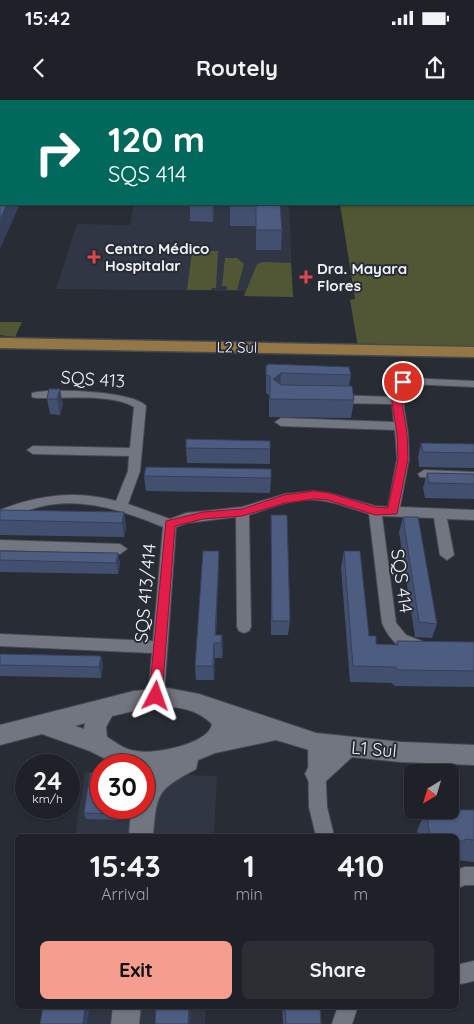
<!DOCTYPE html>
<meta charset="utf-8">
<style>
:root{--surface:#1e2127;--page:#2b2e33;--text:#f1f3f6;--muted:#a1a3a7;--line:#3c3e44;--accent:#f59d8e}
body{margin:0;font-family:Quicksand,sans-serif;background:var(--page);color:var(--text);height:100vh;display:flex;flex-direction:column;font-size:19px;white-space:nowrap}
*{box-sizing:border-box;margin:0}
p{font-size:16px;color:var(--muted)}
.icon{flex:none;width:28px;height:28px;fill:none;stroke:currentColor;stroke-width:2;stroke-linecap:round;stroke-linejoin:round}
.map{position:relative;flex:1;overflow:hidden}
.details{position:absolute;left:15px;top:734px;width:444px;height:175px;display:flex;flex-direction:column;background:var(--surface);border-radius:8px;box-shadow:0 1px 4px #0004,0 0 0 1px var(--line)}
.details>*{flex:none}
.top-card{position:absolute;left:0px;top:0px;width:475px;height:105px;box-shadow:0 1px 4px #0004,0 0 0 1px var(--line);background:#00695c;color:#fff;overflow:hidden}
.needle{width:32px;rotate:218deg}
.fabs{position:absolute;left:404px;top:664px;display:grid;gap:10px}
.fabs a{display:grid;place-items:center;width:55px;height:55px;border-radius:8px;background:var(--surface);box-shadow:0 1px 4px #0004,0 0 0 1px var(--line);font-size:25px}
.speed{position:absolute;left:15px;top:654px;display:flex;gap:10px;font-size:25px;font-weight:700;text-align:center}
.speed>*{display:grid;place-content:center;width:65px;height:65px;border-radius:50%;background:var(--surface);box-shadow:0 1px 4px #0004,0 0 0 1px var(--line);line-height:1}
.speed small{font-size:12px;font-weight:400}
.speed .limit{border:8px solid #d22;background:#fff;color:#111}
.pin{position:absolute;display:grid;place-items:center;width:42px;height:42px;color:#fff;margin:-21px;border:2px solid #fff;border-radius:50%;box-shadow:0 1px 5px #0007}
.me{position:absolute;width:55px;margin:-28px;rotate:4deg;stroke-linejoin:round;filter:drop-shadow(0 0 4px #0008)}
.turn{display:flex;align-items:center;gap:18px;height:105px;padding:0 25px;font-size:22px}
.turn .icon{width:65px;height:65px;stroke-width:2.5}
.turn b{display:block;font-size:35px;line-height:42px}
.eta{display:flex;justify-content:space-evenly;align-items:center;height:85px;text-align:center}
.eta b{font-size:30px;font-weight:700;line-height:35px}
.cta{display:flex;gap:10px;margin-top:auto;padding:10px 25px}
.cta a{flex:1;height:58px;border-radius:8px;background:var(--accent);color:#111;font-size:20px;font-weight:700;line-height:58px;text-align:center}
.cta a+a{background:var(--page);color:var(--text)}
.status{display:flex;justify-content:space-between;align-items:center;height:35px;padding:0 25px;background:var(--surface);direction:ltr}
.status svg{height:14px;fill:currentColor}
header{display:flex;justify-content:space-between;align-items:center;height:65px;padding:0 25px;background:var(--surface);font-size:22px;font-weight:700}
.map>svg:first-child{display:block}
.built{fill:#313644}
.green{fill:#515634}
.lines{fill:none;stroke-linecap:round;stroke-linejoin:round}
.street-casing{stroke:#474a51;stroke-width:2}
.secondary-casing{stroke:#474a51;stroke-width:2}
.primary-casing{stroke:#474a51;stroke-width:3}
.street{fill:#727680;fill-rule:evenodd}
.secondary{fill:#727680;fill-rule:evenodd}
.primary{fill:#957645;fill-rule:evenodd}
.wall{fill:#424f6f}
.shaded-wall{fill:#36405a}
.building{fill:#4d5c81;stroke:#36405a}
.route{fill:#e11d48;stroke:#92132f}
.health-dot{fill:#e0444e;stroke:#282c34;stroke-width:2}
.labels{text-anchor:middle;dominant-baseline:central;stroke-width:4;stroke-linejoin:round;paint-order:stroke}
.far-poi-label{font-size:15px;font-weight:bold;fill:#f1f3f9;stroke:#282c34;text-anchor:start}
.far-street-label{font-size:15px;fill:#f1f3f9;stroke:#282c34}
.street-label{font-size:18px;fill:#f1f3f9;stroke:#282c34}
</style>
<div class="status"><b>15:42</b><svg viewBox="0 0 49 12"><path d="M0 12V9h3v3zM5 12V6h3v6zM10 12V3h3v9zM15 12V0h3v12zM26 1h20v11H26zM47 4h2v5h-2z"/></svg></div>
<header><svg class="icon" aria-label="back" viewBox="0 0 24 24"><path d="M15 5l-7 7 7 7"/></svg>Routely<svg class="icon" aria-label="share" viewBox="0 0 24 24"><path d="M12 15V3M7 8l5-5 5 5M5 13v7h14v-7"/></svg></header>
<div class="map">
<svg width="474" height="924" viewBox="0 0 474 924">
<rect width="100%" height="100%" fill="#282c34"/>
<path class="built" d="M134,104H289L293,197L244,196V191L56,189L77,124L130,125Z
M85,672L101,673V708H144V674L217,676L214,736H75Z
M47,906H206L205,924H44Z"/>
<path class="green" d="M146,0H474V248C435,244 397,248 358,247L350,200L355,199L340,104H474V1Z
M192,151H218L216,188H212L211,190H187Z
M225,158H237L244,164L237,190H227V186H222Z
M263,162L291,163L293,197L244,196L257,164Z
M0,222H22L15,237L0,235Z"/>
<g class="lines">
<g class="street-casing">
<path id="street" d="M409,278L474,281V287L410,284L401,289L408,334L409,359L400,407L474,410V420L447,419L454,455L447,460L440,455L434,418L382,416L396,523L406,535L424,542L426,546L424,550C404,557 389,539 382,523L369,414C352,409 334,401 316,400C294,398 270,408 249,415L251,527L249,531L244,533L239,531L237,527L236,417L187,423L176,427L164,596L162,601L156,603L150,601L148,596L152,553L0,546V534L153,541L163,427C127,412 87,398 48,405C31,408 16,415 0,420V410C39,395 75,390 116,401L128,371L129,356L33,354L27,350L33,346L130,348L134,307C110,293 64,299 36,298L32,297V293C51,288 133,291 146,306L140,371L128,404L170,419L186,413L242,407L285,394L314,391L329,393L375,406L388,407L397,359L395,330L281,326L275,322L281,318L394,322L392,304L336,303L330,299L336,295L391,297L389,289L393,283Z
M424,370L474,372V380L420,377L418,374Z
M0,440L120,444L127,449L120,454L0,450Z
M316,636L322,638L324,643L327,707L334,736H316L309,707L308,643L310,638Z
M465,767H474V785H465L456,789V770Z
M474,861V881L456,885V865Z
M338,906H358L352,924H332Z"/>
</g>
<g class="secondary-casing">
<path id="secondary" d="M167,588L199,594L316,633L401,642L474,645V665L401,662L352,657L325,682L317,685L309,682L305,674L309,666L323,654L276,640L215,653L198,660L196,669C157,690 157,692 153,736H129L131,708H144V682L149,672H144V665H117L90,651L42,634L0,645V625L134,591ZM151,607C174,606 195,607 212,624C209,644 154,655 136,651C126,650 116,643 107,637L106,627L112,616ZM85,623L84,629L75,626Z
M113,906H141L139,924H111Z"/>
</g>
<g class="primary-casing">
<path id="primary" d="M0,238L474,247V257L0,248Z"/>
</g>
<use href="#street" class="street"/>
<use href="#secondary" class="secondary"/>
<use href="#primary" class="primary"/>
</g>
<path class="wall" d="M190,104H214L213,122L190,121Z
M230,104H280L282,130L281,150H256V126H230Z
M266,266L351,275L349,286L354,300L351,318L269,317V295L266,293Z
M49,289L63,304L60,315L50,314L47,299Z
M421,343L474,344V368L419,367L418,358Z
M186,348L270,349V364L187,363Z
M427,373L474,374V399L425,398L423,388Z
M144,376L271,378L270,393L146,391Z
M0,410L124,412L126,427L124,437L0,435Z
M271,415L290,521L288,535H271Z
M403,417L437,524L432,538L415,537L399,432Z
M0,451L118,453L120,464L118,474L0,472Z
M344,451L369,536L376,544L396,545L397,541L474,544V587L395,586L391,583L350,582L341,468Z
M219,466L216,535H222L223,549L222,558H215L214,580H196L195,566Z
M0,554L101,556L103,566L101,578L0,576Z
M101,708H120L119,720L86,719L84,713Z
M426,710H474V762L456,760V736H418L417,731Z
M282,906H320L321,924H283Z"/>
<path class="shaded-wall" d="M7,104H20L0,149V120Z
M212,104H214L213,122Z
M281,273L280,291L273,279Z
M60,289L63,304L60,315L57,299Z
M124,412L126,427L124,437L122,423Z
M219,451V466L215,543V535Z
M118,453L120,464L118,474L116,463Z
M222,535L223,549L222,558L221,543Z
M214,543L215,558L214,580L213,566Z
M101,556L103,566L101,578L99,567Z
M118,708H120L119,720L117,714Z
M85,906H90L87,924H83Z
M189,906H191L190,924H188Z"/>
<path class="building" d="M0,81H1V104H7L0,120Z
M230,104H280L282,130H256V106H230Z
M269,264L349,267L351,275L281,273L273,279L281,285L352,286L354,300L270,299V276L266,275V266Z
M49,289H60L57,299H47Z
M186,339L270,341V349L186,348Z
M421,343L474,344V353L423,352Z
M146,367L271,369V378L144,376Z
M427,373L474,374V384L429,383Z
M0,410L124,412L122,423L0,420Z
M271,415H287L290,521H272Z
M403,417H418L437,524L419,522Z
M0,451L118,453L116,463L0,460Z
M203,451H219L215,535H222L221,543H214L213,566H195Z
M344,451H360L369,536H376V544L398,545L397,541L474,542V571L399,570L395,567L353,566Z
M0,554L101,556L99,567L0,565Z
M90,673H101V708H118L117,714L84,713Z
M426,710H474V740L465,739V741H456V736L430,735Z
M77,733L113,734L112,736H77Z
M43,906H85L83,924H40Z
M156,906H189L188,924H155Z
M285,906H320L321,924H286Z"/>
<path class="route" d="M400,280L407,282L400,290L407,334L408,359L397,414L375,415L328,400L314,399L285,403L242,416L203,419L175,426L162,596L160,600H151L149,596L166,421L203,412L242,409L284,395L314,391L329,393L375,407L388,408L398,359L397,334L390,289Z"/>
<g class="health-dot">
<path d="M91.5 149.5h5v5h5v5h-5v5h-5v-5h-5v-5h5z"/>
<path d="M303.5 169.5h5v5h5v5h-5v5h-5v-5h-5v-5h5z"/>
</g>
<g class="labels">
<g class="far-poi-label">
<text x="105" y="148">Centro Médico<tspan x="105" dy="17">Hospitalar</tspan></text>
<text x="317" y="168">Dra. Mayara<tspan x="317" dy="17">Flores</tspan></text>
</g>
<g class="far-street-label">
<text transform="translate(237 247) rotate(1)">L2 Sul</text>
</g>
<g class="street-label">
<text transform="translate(93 279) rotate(4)">SQS 413</text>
<text transform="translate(402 481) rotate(82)">SQS 414</text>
<text transform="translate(145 493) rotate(-85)">SQS 413/414</text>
<text transform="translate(374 649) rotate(5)">L1 Sul</text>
</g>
</g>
</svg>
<div class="fabs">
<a><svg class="needle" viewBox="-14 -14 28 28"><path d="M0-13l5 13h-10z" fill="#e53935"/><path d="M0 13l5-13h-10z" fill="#a1a3a7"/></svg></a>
</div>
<div class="speed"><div>24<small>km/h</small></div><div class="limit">30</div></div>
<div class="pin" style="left:403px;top:282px;background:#d93025"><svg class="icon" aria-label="arrive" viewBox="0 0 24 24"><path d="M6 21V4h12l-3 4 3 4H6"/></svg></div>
<svg class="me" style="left:156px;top:596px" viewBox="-20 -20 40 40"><path d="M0-17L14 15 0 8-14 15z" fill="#e11d48" stroke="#fff" stroke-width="4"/></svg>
<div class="top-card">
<div class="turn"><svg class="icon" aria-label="right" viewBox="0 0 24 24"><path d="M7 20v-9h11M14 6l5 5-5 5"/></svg><div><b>120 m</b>SQS 414</div></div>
</div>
<section class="details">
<div class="eta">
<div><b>15:43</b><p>Arrival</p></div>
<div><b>1</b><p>min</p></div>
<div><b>410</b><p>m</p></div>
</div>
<div class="cta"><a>Exit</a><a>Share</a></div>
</section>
</div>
